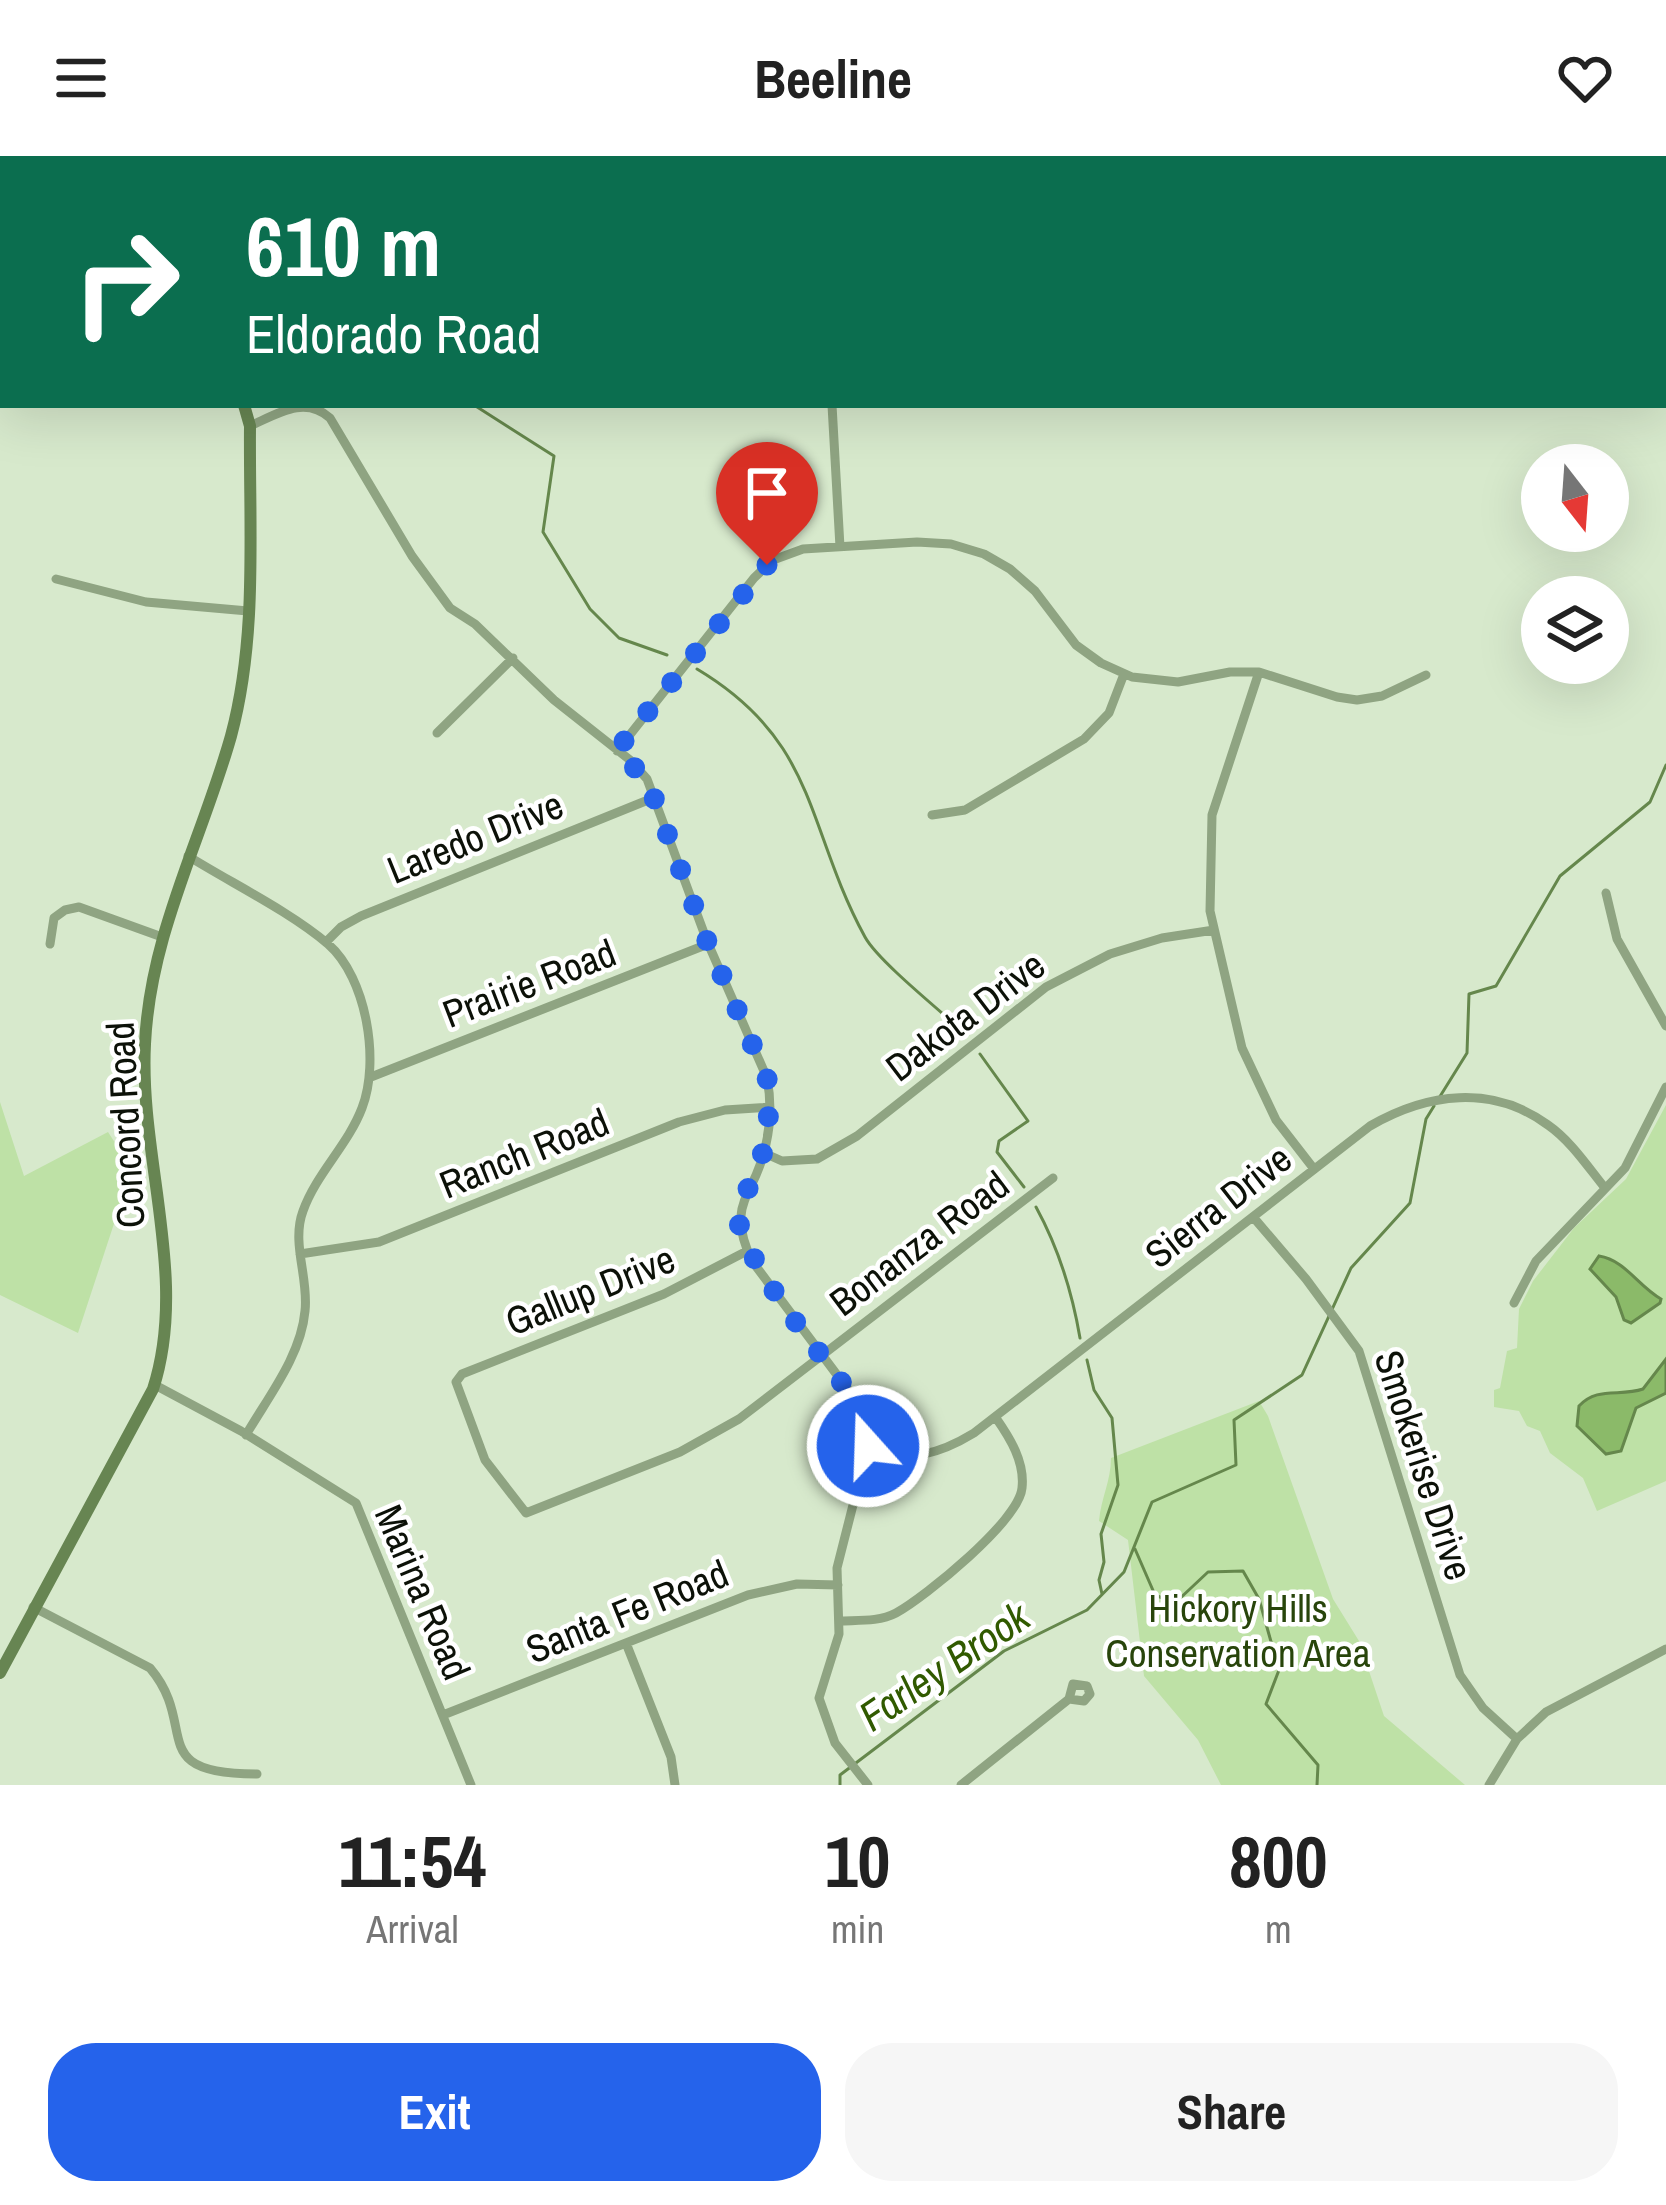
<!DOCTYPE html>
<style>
:root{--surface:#fff;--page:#f6f6f6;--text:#222;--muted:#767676;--accent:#2563eb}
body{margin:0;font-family:"Archivo Narrow",sans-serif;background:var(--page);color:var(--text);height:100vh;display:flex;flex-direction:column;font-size:45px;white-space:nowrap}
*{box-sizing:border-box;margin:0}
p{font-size:39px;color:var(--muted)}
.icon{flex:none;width:66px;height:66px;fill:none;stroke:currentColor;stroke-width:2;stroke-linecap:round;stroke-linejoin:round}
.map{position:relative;height:1629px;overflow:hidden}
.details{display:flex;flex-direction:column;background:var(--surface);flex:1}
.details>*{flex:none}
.hud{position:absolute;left:0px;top:0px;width:1668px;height:252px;box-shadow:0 12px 48px #0002;background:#0b6e4f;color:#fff;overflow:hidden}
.needle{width:78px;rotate:163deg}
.tools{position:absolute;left:1521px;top:288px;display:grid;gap:24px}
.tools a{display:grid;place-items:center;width:108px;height:108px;border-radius:50%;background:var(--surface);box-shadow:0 12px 48px #0002;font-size:60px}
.pin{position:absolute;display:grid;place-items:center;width:102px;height:102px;color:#fff;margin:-123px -51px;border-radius:50% 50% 50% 0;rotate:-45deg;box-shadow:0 0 12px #0007}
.pin .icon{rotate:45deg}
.me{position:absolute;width:132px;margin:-66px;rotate:340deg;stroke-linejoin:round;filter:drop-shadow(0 0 9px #0008)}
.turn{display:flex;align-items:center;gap:42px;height:252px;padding:0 48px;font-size:54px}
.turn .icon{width:156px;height:156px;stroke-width:2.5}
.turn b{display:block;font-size:84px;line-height:102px}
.eta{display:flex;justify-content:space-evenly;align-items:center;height:204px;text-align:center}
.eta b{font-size:72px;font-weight:800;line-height:84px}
.primary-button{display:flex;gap:24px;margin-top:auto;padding:24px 48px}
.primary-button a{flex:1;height:138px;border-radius:48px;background:var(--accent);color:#fff;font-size:48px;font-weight:800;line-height:138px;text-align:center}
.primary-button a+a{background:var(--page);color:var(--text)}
header{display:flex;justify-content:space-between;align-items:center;height:156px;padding:0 48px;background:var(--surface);font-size:54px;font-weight:800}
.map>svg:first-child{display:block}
.green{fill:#bee1a6}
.water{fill:#8bba69;stroke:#65874c;stroke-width:3}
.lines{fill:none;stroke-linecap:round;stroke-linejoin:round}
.stream{stroke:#65874c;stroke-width:3}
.minor{stroke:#8fa482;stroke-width:9}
.secondary{stroke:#678552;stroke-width:12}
.route{stroke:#2563eb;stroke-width:21;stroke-dasharray:0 37.8}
.labels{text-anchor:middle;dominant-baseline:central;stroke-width:9;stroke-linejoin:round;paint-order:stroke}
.street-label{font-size:39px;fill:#0c1108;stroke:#fff}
.park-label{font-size:39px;fill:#28450b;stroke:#fff}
.water-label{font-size:42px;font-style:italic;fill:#315a00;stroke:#fff}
</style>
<header><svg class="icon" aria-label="menu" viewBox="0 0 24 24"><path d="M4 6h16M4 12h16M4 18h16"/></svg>Beeline<svg class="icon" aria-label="heart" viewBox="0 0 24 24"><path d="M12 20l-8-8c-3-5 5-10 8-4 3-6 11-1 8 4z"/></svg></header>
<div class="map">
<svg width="1666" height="1629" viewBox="0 0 1666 1629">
<rect width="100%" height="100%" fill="#d7e9cc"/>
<path class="green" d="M0,946L24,1020L108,976L132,1013L78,1177L0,1139Z
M1666,949V1325L1597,1355L1583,1322L1550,1297L1540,1275L1527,1270L1519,1255L1494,1251V1234L1500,1232L1507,1195L1517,1192L1519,1153L1533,1125L1574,1072L1626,1023Z
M1259,1245L1268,1260L1333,1443L1359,1485L1384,1560L1465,1629H1221L1198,1584L1144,1520L1128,1384L1099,1365C1101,1342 1111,1325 1111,1302Z"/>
<path class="water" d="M1599,1100C1625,1104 1638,1130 1661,1143L1660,1147L1631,1167L1624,1164L1616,1141L1590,1113Z
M1666,1203V1237L1636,1252L1621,1295L1606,1298L1577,1270L1579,1250C1597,1230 1620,1241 1643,1233Z"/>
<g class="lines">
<path class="stream" d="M1665,237L1666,238
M474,249L554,300L543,376L590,453L619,482L667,499
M697,513C819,586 805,671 865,781C878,805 943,857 966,878
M980,898L1028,965L999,985L997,996L1024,1031
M1439,942L1467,897L1469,838L1496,830L1560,720L1650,646L1666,609
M1036,1051C1059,1093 1072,1135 1080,1182
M1087,1204L1094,1234L1112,1262L1118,1329L1101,1378L1104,1406L1099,1424L1102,1438
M1135,1393L1155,1439L1175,1447L1208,1416L1243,1415L1259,1443L1279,1514L1266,1548L1318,1609L1317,1629
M840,1629V1619L1004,1495L1087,1454L1124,1416L1152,1346L1236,1309L1234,1264L1302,1219L1351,1112L1410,1047L1426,963L1434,950"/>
<path class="minor" d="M543,0L544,3
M1458,0L1461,3
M934,3L938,0
M832,249L840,391
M250,270C277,258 305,239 330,262L412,400L450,452L475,468L554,544L630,604L647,623L707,785L767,922C771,943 771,966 766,988C756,1041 724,1045 752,1105L855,1243L866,1264L868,1290L837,1412L839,1478L819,1542L835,1587L868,1629
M56,423L146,446L248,455
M1259,516L1212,659L1210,755L1242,892L1276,964L1314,1013
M437,577L513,502
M617,595L754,422L773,404L803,393L917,386L951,388L984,398L1010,413L1035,435L1076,489L1101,507L1132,521L1178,526L1230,516H1259L1337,541L1357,544L1382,540L1426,519
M932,659L965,654L1084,583L1109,557L1124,518
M188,700C233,728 289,755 328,788C367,822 380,906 362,952C348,989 316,1018 303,1055C291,1087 309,1122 305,1155C301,1200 268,1241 246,1279
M1606,737L1617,783L1666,870
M326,786L341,771L361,760L653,642
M50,788L54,762L65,754L79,751L162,781
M371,921L708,788
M764,997L782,1005L817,1003L857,980L1046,831L1110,798L1162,782L1214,774
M1254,1062L1306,1123L1359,1195L1460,1519L1483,1552L1517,1583
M747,1095L664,1138L462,1218L456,1226L485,1304L526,1357L680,1296L739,1263L1053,1022
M300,1098L379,1086L679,966L725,954L770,951
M1514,1147L1536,1105L1625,1012L1666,931
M155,1229L241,1275L356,1347L471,1629
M867,1297C910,1305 938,1299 974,1277L1370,970C1427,937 1492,928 1548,969C1571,985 1588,1011 1605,1032
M33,1451L150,1512C200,1571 143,1618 257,1618
M839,1465C858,1464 879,1466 896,1457C925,1441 1019,1365 1022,1332C1025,1306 1010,1282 996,1262
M626,1487L671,1601L675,1629
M443,1559L748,1439L797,1428L838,1429
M961,1629L1069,1543L1073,1528L1087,1530L1090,1538L1084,1545L1069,1543
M1489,1629L1517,1583L1546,1556L1666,1493"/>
<path class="secondary" d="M107,0L108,3
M956,0L959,3
M417,3L418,0
M1665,146L1666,147
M0,1517L153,1233C189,1122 139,1002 145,888C150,778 202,683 231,580C258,480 249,372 250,270L244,249"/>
</g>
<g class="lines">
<path class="route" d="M767,409L616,595L647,623L707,785L767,922L770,941L766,989L745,1040L739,1060L740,1079L782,1148L855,1244L866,1264L868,1290"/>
</g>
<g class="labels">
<g class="street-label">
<text transform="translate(475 681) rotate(-22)">Laredo Drive</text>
<text transform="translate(529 827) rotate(-21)">Prairie Road</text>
<text transform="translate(965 860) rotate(-37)">Dakota Drive</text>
<text transform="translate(125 969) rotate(-93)">Concord Road</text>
<text transform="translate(524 997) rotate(-22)">Ranch Road</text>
<text transform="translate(1218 1050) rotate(-38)">Sierra Drive</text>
<text transform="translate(919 1087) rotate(-37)">Bonanza Road</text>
<text transform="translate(590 1134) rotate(-22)">Gallup Drive</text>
<text transform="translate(1424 1309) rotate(72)">Smokerise Drive</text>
<text transform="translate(423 1436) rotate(67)">Marina Road</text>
<text transform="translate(627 1455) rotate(-22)">Santa Fe Road</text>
</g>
<g class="park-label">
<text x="1238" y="1452">Hickory Hills<tspan x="1238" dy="45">Conservation Area</tspan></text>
</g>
<g class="water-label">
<text transform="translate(944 1510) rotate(-34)">Farley Brook</text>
</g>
</g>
</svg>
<div class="tools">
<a><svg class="needle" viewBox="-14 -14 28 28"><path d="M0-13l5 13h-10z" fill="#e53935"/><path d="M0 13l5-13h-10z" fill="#767676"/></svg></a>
<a><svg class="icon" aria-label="layers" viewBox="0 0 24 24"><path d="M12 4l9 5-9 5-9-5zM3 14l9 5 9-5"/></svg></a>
</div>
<div class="pin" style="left:767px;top:409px;background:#d93025"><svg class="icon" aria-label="arrive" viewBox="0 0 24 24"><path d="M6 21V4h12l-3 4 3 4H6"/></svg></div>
<svg class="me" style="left:868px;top:1290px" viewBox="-20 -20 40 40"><circle r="17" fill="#2563eb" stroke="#fff" stroke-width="3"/><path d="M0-11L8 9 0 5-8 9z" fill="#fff"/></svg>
<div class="hud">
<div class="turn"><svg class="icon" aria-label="right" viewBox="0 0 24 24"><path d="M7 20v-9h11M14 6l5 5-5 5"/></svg><div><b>610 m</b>Eldorado Road</div></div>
</div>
</div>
<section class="details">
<div class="eta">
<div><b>11:54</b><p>Arrival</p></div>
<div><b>10</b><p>min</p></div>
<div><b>800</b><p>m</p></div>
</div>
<div class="primary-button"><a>Exit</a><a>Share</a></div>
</section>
